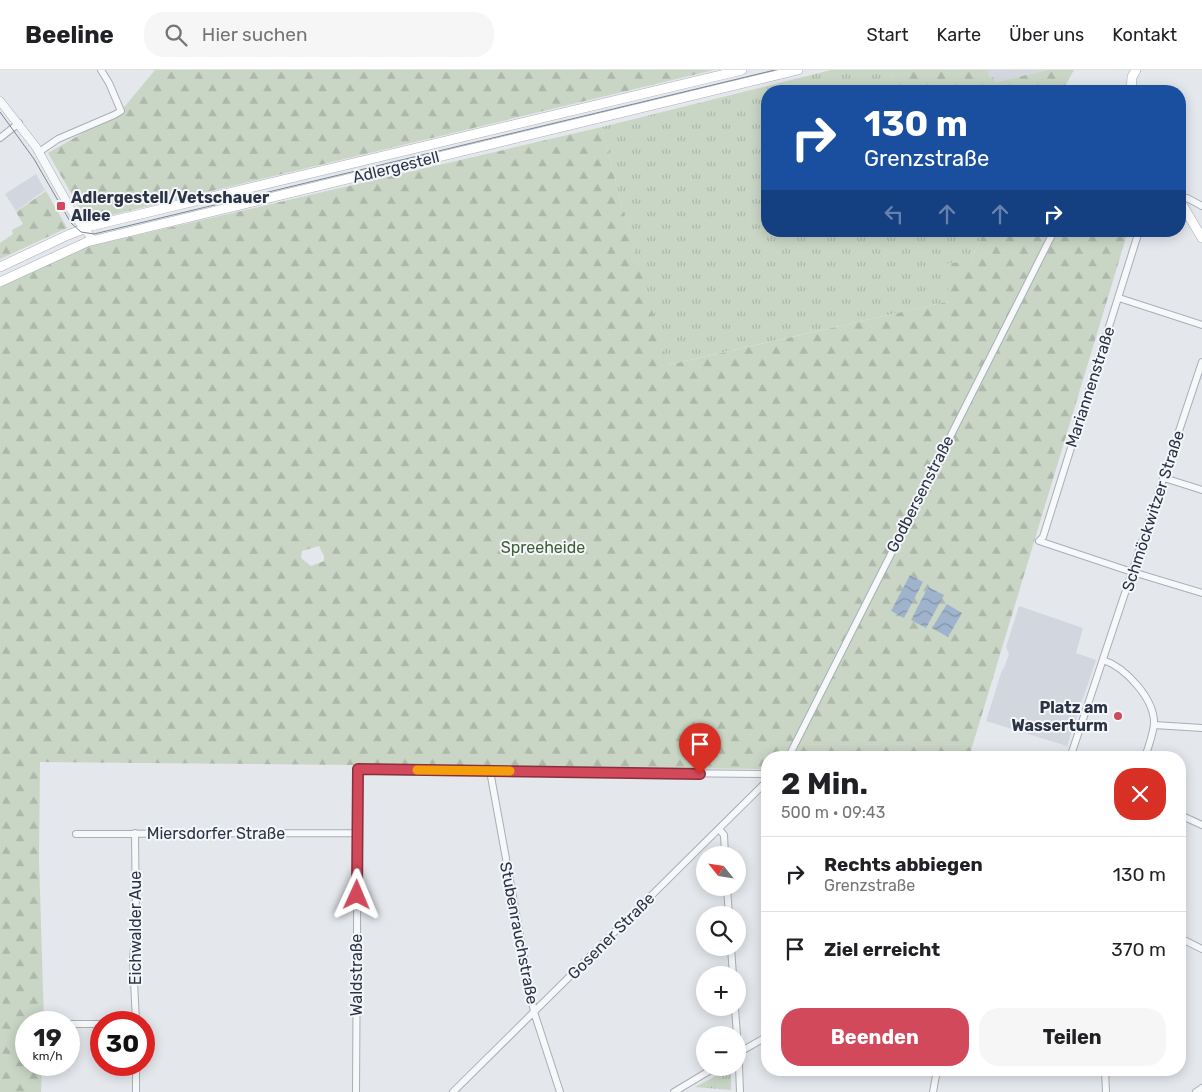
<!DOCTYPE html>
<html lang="de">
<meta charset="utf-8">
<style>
:root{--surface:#fff;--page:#f6f6f6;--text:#202124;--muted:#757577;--line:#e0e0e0;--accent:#d1495b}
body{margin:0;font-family:Rubik,sans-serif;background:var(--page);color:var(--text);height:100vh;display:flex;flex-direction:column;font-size:19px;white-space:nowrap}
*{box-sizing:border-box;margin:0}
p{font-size:16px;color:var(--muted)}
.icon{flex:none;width:28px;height:28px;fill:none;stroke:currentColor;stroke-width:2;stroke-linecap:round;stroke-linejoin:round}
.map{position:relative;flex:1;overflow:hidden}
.sheet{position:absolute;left:761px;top:681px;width:425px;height:325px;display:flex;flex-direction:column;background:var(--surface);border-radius:20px;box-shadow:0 2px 12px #0003}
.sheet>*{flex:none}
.hud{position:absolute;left:761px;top:15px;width:425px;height:152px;border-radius:20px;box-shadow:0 2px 12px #0003;background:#1a4fa0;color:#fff;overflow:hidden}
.needle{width:32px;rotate:300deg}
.tools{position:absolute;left:696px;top:776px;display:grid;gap:10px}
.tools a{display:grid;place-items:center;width:50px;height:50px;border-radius:50%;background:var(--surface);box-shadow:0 2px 12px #0003;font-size:25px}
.speed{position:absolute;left:15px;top:941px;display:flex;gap:10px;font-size:25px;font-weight:700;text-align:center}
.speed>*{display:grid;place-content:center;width:65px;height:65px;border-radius:50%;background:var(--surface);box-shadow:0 2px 12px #0003;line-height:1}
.speed small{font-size:12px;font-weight:400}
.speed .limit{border:8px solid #d22;background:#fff;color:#111}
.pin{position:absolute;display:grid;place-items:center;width:42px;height:42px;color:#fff;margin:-51px -21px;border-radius:50% 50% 50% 0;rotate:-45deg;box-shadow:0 0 5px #0007}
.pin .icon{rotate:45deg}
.me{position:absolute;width:55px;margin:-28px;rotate:1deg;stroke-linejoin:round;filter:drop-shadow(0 0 4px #0008)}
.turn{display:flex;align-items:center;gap:18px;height:105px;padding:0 20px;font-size:22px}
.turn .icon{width:65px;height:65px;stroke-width:2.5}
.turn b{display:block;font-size:35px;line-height:42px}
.lanes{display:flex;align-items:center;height:48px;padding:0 20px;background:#0003;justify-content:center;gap:25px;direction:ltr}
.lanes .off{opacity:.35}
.round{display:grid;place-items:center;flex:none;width:52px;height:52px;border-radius:20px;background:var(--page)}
.overview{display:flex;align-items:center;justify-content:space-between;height:85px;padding:0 20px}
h1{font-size:30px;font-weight:700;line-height:38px}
.cta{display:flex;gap:10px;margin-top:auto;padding:10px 20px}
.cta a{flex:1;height:58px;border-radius:20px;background:var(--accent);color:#fff;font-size:20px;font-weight:700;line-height:58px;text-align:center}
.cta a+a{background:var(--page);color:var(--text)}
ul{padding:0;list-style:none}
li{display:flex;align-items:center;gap:15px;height:75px;padding:0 20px;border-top:1px solid var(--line)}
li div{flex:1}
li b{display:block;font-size:19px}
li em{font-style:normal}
header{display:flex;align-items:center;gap:30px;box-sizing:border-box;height:70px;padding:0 25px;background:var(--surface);border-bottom:1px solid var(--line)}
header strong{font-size:24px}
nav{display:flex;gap:28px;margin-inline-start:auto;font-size:18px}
.search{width:350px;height:45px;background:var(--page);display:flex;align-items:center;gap:12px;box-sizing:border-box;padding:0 18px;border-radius:20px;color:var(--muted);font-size:19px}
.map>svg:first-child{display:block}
.built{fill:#d2d6de}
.grass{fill:url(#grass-tufts)}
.forest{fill:url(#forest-firs);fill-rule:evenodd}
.water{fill:url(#water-waves)}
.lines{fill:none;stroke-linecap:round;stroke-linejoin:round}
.minor-casing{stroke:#a9aeb7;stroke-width:8}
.tertiary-casing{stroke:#a9aeb7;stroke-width:9}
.secondary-casing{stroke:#a9aeb7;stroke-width:10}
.minor{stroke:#f7f8fa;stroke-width:6}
.tertiary{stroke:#f7f8fa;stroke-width:8}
.secondary{stroke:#fff;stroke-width:9}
.tram{stroke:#7d8696;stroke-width:1}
.route-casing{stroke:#882f3b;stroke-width:12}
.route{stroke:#d1495b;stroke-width:9}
.slow{stroke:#f59e0b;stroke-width:9}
.poi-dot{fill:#d1495b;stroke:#f4f6f9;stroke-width:2}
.labels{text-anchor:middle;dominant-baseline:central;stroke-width:4;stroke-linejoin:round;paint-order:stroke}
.street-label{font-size:16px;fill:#2b3445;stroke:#f4f6f9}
.poi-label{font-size:16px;font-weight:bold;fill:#2b3445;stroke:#f4f6f9;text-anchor:start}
.park-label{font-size:16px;fill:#3f6138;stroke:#f4f6f9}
</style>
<header>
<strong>Beeline</strong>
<div class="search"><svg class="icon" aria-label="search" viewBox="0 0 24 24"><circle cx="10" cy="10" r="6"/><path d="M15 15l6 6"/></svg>Hier suchen</div>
<nav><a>Start</a><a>Karte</a><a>Über uns</a><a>Kontakt</a></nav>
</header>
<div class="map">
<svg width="1202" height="1022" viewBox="0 0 1202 1022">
<defs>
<pattern id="grass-tufts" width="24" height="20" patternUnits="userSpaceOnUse" patternTransform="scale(1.25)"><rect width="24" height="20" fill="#c9d6c5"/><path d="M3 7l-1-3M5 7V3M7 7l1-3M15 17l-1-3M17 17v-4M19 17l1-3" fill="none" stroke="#adb8ab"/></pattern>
<pattern id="forest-firs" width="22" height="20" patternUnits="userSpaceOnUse" patternTransform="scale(1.25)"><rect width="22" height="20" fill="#c9d6c5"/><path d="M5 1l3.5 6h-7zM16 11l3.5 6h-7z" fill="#adb8ab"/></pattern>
<pattern id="water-waves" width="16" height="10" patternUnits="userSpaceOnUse" patternTransform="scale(1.25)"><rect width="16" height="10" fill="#9fb4cc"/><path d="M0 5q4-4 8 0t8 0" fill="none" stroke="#8293a7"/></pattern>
</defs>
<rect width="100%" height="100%" fill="#e4e7ec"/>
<path class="built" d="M988,0H1048L994,12L990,8Z
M36,104L45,120L16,141L5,124Z
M1019,536L1083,558L1076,583L1096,590L1067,676L986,651L1002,600L1004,598L1009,584L1006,577Z"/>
<path class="grass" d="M831,0H891L896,21H768V161H980L982,167L950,231L667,295L621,133L602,57Z
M729,999L731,1000V1020L695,1017Z"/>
<path class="forest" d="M155,0H714L87,151L48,83L121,41Z
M891,0H988L990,8L993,7L995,12L1048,0H1074L1064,18L1070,21H896Z
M602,57L621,133L668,295L950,231L943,194L970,191L982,167L980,161H1128L969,687L768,688L767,699L40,692L39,790L44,952H26V995H42L41,1022H0V217L86,177ZM319,476L324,486V491L311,496L301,488L302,481Z
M46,121L67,158L0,189V173L13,164L12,160L23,154L16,142Z"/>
<path class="water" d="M910,505L923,512L904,548L891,541Z
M928,517L944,525L926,558L911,550Z
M947,534L962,543L948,567L932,558Z"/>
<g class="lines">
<g class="minor-casing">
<path id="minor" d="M0,68L19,53
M39,82L58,69L114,45L121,41L109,13L101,0
M1180,130L1187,128L1202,136
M1139,161L1043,467L1039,471L1126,500L1202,523
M1119,228L1202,255
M1164,408L1202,420
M1103,590C1125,597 1155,629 1154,654C1153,665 1148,677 1145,688
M1154,655L1202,658
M788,688L1054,161
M1070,688L1202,292
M490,701L534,942L560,1022
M1180,745L1202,755
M719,759L724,765L725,785
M135,763L136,854L133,890L136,952
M76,764L357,763
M727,818L729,845
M1180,868L1202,879
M731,878L733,905
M735,938L737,965
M69,954H101
M738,970L740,1022
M738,983L768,966
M136,995V1022
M1105,1000L1106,1022
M356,1022L358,699L461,701L768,704
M453,1022L768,710
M674,1022L714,998
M933,1022L937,1000
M1196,1022L1202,1018"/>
</g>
<g class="tertiary-casing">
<path id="tertiary" d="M0,31L36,77L74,145L93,170"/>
</g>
<g class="secondary-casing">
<path id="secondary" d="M1131,21L1132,7L1136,0
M1180,131L1202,168
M0,197L68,165L91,156L742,0
M0,212L87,172L798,0"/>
</g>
<use href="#minor" class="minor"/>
<use href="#tertiary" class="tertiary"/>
<use href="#secondary" class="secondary"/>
<path class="tram" d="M0,42L34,89L71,153L81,162L94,164L775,0"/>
</g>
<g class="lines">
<g class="route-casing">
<path id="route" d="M357,825L358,699L700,704"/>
</g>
<use href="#route" class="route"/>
<path class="slow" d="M417,700L510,701"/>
</g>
<g class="poi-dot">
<rect x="56" y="131" width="10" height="10" rx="2.5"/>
<circle cx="1118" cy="646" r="5"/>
</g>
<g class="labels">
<g class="street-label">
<text transform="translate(396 97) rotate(-14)">Adlergestell</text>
<text transform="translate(1090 317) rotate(-72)">Mariannenstraße</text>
<text transform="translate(920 424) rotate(-63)">Godbersenstraße</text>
<text transform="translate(1153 441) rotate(-72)">Schmöckwitzer Straße</text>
<text x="216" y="763">Miersdorfer Straße</text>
<text transform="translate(135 858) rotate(-90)">Eichwalder Aue</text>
<text transform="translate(519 863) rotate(79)">Stubenrauchstraße</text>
<text transform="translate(611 866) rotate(-45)">Gosener Straße</text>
<text transform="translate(356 905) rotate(-90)">Waldstraße</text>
</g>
<g class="poi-label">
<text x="71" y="127">Adlergestell/Vetschauer<tspan x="71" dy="18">Allee</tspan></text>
<text x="1108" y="637" text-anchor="end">Platz am<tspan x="1108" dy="18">Wasserturm</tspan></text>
</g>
<g class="park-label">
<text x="543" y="477">Spreeheide</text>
</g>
</g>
</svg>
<div class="tools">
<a><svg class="needle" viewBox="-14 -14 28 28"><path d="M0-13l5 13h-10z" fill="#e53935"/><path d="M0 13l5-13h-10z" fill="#757577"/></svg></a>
<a><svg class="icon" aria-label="search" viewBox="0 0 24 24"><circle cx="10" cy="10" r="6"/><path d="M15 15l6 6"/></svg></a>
<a>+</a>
<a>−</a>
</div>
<div class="speed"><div>19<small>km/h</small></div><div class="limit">30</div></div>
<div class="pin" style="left:700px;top:704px;background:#d93025"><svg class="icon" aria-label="arrive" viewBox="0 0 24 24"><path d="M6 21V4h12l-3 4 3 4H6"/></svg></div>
<svg class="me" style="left:357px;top:825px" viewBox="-20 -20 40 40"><path d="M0-17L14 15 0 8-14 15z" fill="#d1495b" stroke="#fff" stroke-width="4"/></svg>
<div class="hud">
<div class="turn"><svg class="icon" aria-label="right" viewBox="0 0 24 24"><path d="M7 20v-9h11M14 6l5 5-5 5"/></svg><div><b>130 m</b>Grenzstraße</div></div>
<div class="lanes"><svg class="icon off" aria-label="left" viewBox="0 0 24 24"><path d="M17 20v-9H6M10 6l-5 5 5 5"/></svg><svg class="icon off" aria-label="ahead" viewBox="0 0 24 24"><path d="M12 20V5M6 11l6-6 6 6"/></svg><svg class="icon off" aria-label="ahead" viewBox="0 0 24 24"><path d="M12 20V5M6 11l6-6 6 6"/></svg><svg class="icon" aria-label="right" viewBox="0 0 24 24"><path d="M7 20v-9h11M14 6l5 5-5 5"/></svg></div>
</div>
<section class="sheet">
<div class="overview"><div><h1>2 Min.</h1><p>500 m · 09:43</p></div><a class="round" style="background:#d93025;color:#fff"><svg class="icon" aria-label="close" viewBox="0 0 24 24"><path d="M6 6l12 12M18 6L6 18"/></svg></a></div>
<ul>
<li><svg class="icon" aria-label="right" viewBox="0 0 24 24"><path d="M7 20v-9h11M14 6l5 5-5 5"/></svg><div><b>Rechts abbiegen</b><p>Grenzstraße</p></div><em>130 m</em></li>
<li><svg class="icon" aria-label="arrive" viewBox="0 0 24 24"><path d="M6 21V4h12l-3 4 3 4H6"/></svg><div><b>Ziel erreicht</b></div><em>370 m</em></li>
</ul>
<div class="cta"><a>Beenden</a><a>Teilen</a></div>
</section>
</div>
